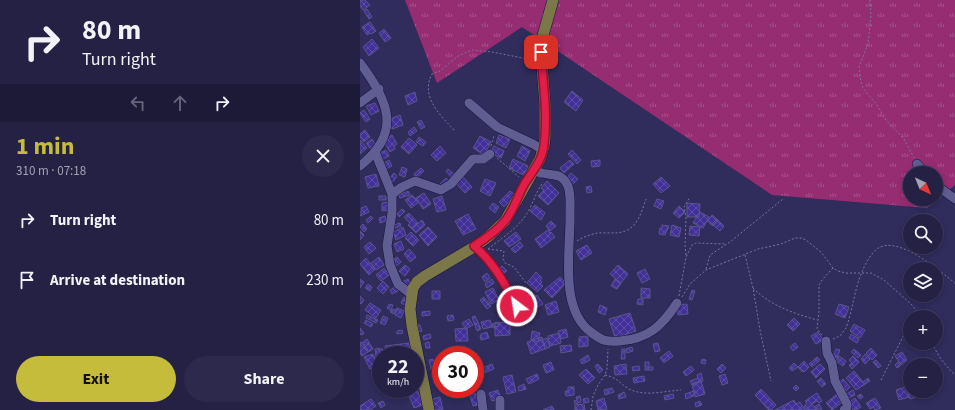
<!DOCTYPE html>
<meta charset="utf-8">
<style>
:root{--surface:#242145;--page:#2c294c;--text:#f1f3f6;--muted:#a3a3b3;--line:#413e5e;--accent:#c6bc3c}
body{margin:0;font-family:"Source Sans 3",sans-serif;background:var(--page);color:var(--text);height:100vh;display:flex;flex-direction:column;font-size:15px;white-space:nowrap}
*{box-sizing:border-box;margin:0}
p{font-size:13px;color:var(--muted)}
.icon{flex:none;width:22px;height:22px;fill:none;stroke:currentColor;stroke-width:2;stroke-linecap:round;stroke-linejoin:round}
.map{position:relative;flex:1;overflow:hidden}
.side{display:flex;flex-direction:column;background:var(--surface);width:360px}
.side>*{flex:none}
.top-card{background:#242145;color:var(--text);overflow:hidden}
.needle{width:26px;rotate:137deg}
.buttons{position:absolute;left:543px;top:166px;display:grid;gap:8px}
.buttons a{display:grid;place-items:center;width:40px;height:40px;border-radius:50%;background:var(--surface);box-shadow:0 2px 6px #0003,0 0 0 1px var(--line);font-size:20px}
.speed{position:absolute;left:12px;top:346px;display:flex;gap:8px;font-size:20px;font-weight:700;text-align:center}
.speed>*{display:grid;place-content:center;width:52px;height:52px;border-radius:50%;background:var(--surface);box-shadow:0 2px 6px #0003,0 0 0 1px var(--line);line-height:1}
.speed small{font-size:10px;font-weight:400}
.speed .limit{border:6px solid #d22;background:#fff;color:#111}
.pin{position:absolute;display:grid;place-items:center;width:34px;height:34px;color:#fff;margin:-17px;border-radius:8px;box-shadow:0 2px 6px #0006}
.me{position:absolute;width:44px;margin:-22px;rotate:329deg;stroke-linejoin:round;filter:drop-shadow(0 0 3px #0008)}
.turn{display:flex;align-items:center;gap:14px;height:84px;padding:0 16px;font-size:18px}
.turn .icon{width:52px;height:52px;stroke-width:2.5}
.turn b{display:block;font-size:28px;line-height:34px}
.lanes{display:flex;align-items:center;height:38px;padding:0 16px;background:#0003;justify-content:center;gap:20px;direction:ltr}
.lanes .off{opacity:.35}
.round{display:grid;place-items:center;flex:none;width:42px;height:42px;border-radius:21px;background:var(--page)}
.headline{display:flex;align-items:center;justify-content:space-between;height:68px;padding:0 16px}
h1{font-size:24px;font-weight:700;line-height:30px;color:var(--accent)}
.action{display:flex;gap:8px;margin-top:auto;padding:8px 16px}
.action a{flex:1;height:46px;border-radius:24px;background:var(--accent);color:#111;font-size:16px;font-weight:700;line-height:46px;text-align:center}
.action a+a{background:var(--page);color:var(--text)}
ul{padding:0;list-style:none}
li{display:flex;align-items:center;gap:12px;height:60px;padding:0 16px}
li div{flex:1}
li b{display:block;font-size:15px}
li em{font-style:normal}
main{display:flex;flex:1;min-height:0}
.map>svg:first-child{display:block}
.grass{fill:url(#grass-tufts);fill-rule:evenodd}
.building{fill:url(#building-cross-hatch);stroke:#58568a}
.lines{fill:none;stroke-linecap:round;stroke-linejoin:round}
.minor-casing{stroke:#191240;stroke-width:10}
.major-casing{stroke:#191240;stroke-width:12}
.path{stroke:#79779d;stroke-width:1;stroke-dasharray:2 2;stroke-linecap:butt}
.minor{stroke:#5f5d91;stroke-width:9}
.major{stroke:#7c7748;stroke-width:11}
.route-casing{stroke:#92132f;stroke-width:10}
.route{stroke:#e11d48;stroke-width:7}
</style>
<main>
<section class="side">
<div class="top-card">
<div class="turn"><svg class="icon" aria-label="right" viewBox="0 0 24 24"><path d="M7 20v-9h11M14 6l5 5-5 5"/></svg><div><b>80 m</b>Turn right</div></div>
<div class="lanes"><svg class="icon off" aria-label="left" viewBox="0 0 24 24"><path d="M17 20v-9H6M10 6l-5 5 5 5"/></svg><svg class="icon off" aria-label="ahead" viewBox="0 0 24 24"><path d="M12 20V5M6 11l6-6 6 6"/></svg><svg class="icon" aria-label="right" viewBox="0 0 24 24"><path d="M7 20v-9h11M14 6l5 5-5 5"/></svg></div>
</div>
<div class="headline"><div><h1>1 min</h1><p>310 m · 07:18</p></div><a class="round"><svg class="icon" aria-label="close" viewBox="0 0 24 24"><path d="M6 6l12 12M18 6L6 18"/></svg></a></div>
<ul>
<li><svg class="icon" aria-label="right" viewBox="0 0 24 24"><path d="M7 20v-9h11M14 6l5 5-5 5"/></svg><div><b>Turn right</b></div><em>80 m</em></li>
<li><svg class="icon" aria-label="arrive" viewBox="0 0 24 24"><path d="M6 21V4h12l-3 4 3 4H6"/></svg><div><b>Arrive at destination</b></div><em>230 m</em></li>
</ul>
<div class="action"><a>Exit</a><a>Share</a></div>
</section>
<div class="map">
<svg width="595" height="410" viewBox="0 0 595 410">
<defs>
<pattern id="grass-tufts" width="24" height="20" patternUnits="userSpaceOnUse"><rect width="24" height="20" fill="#962c71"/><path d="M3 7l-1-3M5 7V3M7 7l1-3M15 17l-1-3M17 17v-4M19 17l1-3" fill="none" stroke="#a9548d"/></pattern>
<pattern id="building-cross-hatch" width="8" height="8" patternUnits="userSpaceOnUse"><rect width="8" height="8" fill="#422f97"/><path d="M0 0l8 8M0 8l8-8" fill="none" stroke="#5d4da6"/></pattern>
</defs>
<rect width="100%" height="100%" fill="#302c5c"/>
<path class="grass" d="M45,0H595V185L567,208L412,195L162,27L77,83ZM550,173H576V199H550Z"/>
<path class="building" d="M0,0H5L10,5L3,10L0,6Z
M7,9L12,17L9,19L4,11Z
M10,22L16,31L11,34L10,33L7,35L2,27Z
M24,29L31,38L25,42L19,33Z
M12,39L19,48L9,56L3,47Z
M212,91L223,100L216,111L204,102Z
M55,92L57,101L48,105L45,96Z
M15,103L19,111L11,115L6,106Z
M4,110L10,119L6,122L0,113Z
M40,115L43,125L32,129L28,120Z
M61,120L65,127L61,129L57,122Z
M54,127L57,131L50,136L48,132Z
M5,130L10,137L4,142L0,137V134Z
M32,135L37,144L34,146L35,149L30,152L23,140Z
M139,135L150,139L146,148L136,143Z
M120,136L131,142L124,155L113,148Z
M59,137L66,142L63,146L56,142Z
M49,138L57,145L49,154L41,147Z
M12,139L15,144L12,151L6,143Z
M0,140L7,148L0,154Z
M80,146L86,153L77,161L71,155Z
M134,146L144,151L141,158L130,153Z
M162,146L170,151L165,161L157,156Z
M26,150L29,156L21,160L18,154Z
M212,150L221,160L217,164L208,154Z
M153,159L168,166L164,175L149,168Z
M29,160L32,166L26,169L23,164Z
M210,160L214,164L204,173L200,168Z
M240,160V166L232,167L231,161Z
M42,167L47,169L45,177L39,175Z
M61,168L64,171L56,178L54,174Z
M88,169L95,175L92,178L86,171Z
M34,173L37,176L33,182L29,179Z
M211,173L218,179L212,185L207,177Z
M16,174L19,186L8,188L5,177Z
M103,177L112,187L105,193L96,183Z
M301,177L310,186L301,193L293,184Z
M86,178L89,181L80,189L78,186Z
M125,179L136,183L130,196L120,191Z
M187,181L199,193L188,205L178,196L184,190L181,188Z
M231,186L232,192L227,193L226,187Z
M48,191L50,195L40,198L39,195Z
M150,191L155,195L144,207L139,202Z
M64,193L71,204L63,209L56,198Z
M52,195L59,202L51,208L45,200Z
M19,196H26V200H19Z
M82,196L86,210L77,212L73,199Z
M297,199L304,201L301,209L294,206Z
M29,202L30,210L22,211V203Z
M133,203L139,207L135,213L129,208Z
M327,203L340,204L339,217H327Z
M175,205L184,212L185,213L181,220L170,211Z
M6,206L9,212L0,216V212L2,211L1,208Z
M319,206L325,212L319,218L313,213Z
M42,209L45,211L39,217L37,214Z
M340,212L349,217L343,228L333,223Z
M49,213L58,223L52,229L48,225L50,223L44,217Z
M108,214L116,229L103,235L95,221Z
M352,215L358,220L353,226L347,221Z
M11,216L13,218L8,223L6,220Z
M25,216L26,221L20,223L19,218Z
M62,220L65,225L56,233L52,229Z
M358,220L364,226L360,231L353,225Z
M191,221L196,226L190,231L186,226Z
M40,223L41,226L35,228L34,225Z
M3,224L7,229L4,232L0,227Z
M302,225L309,226L305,235L299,234L300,228H302Z
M312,225L321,228L319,237L310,235Z
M330,226L340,227L339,236L329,235Z
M43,227L46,235L36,240L33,232Z
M68,227L77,237L68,246L59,235Z
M188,230L190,233L191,232L195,237L181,248L175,239Z
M0,231L4,235L0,240Z
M51,232L59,240L53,246L45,238Z
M156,232L161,239L149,247L144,241Z
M41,241L44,249L37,252L34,244Z
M10,242L16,248L9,254L4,247Z
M160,242L163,246L155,253L151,249Z
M227,245L232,253L221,260L216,251Z
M49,249L56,257L50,262L44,254Z
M19,257L24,265L16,270L11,263Z
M37,257L41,262L35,267L33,264L36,262L34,259Z
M6,258L15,269L9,275L0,264Z
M45,265L50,269L45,276L39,271Z
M258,265L268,274L261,283L250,274Z
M142,266L147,271L143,274L139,269Z
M24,268L29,275L21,281L16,275Z
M285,269L290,279L282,283L277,273Z
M176,272L182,278L180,280L182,282L180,284L183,286L177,292L167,283Z
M127,273L130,278L125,282L122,277Z
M200,277L206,283L192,298L184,290Z
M0,279L4,282L0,288Z
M48,279L51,285L45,288L42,282Z
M132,279L134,283L127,288L125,284Z
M255,279L261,283L257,289L251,286Z
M23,281L29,287L23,294L17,288Z
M8,284L12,287L10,291L5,288Z
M35,287L38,291L32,294L30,290Z
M133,288L139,300L131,304L125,292Z
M281,288L290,289V298H281Z
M332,290L335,291L332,300L329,299Z
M72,291H80V299H72Z
M177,295L183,304L177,307L172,298Z
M0,296L4,300L1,304L0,303Z
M44,297L48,299L45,305L41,303Z
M124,297L131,306L127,309L120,300Z
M278,299H283V305L277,304Z
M196,301L199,312L188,315L185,305Z
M10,303L21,310L16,318L5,310Z
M169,303L171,311L161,313L159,306Z
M29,304L33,305L31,310L27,308Z
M327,304L328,314L318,315L317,305Z
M479,304L489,307L485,318L475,314Z
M240,305L247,308L245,315L238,312Z
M37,308L44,311L41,318L35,315Z
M32,309L36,310L34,314L30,312Z
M70,311V315L62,316V312Z
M152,312L154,315L146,319L145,315Z
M270,313L276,331L255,338L249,319Z
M7,315L18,320L16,323L6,318Z
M93,315L94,320L88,321L87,316Z
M23,316L28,318L25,325L20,323Z
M115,316L121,329L117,331L112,317Z
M434,318L440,324L433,331L427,325Z
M109,319L113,325L106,329L102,323Z
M6,320L13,324L11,327L4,323Z
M130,320L132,327L123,329L121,322Z
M138,322L139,326L133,328L132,324Z
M150,322V335L135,336V323Z
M494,324L505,330L500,338L490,331Z
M58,325H60L62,331L59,332Z
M0,328L4,333L2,335L1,334L0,335Z
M107,328L108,341H96L95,329Z
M206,329L208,337L200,339L198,331Z
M42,330L43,333L37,334V331Z
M172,331L180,333L178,342L171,340Z
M127,332L129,338L121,340L120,336L121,335V334Z
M458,332L463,340L456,344L451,336Z
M199,333L201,343L190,346L188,336Z
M70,334L71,338L64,340L63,336Z
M491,334L499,339L497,343L489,338Z
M228,336V346L219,347V337Z
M182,337L185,349L171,354L167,342Z
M187,338L190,347L185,349L182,340Z
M7,339L13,349L9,352L3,342Z
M2,342L8,352L2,356L0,353V343Z
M69,342L70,348H66L65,343Z
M49,343L50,355H26L25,346Z
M298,343L300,351L295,352L293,344Z
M435,343L438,347L433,351L430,347Z
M211,345L212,351L201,353L200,346Z
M105,346L107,355H99L98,348Z
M272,347L273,351L267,353L266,349Z
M19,348L20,356L16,357L15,349Z
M511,348L517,355L512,360L506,353Z
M19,349H23L24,355H21V359Z
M262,349H265V359H261Z
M476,349L480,350L477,358L473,357Z
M494,349L501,355L498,358L491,352Z
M309,351L313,356L304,363L300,358Z
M542,352L547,360L541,365L535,356Z
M13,354L18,365L10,369L4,357Z
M117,354L120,365L115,366V355H113Z
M505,354L510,359L505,364L501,359Z
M228,355L230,360L222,364L220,360Z
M479,356L486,361L483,366L476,361Z
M493,356L499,362L492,369L489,365L492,363L489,360Z
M457,357L460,360L452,367L449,364Z
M73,359L75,368L71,369L69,360Z
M342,359L346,360L345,364L341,363Z
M516,360L521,366L518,368L513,362Z
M444,361L449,367L444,372L443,370L442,372L438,367Z
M191,362L194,370L186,373L183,365Z
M285,362H289V367H293V370H285Z
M538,362L540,366L537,368L535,365Z
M434,363L438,367L432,371L429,368Z
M132,364L134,369L124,373L122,368Z
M238,364L243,370L239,373L235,366Z
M266,364L267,374L255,375L254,366Z
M362,364L366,368L361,373L357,369Z
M460,364L465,369L456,378L451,372Z
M279,366L280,370L273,371L272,367Z
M331,366L334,370L326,376L323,372Z
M226,369L235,378L228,384L219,375Z
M494,371L503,382L508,378L510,381L496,390L486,378Z
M341,373L343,381L332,385L330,381L338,378L337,375Z
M177,374L179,379L169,384L166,379Z
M365,374L368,383L362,385L359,376Z
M152,375L156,392L147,394L143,377Z
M284,376L285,381L274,383L273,378Z
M461,378L466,384L462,387L457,381Z
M121,379L122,383L117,385L116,381Z
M483,379L490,387L486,391L479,383Z
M341,381L345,394L335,397L332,384Z
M164,384L166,389L159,391L158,387Z
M550,384V391H556L557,397L550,399L546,385Z
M436,385L439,388L436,391L433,388Z
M208,387H214V395L206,396L205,391H208Z
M546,387L549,397L539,400L536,390Z
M252,388L254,392L245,395L244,390Z
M57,389L63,405L54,408L48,393Z
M401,389L416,405L411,410H409L395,395Z
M138,390L141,398L132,401L129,393Z
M493,390L495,395L487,399L485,395Z
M334,391L335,395L326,399L325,394Z
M264,392L266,397L259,399L258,395Z
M115,393L119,405L113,406L110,395Z
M457,393L462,401L459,403L457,401L452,404L454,407L459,404L462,409L446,410L444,406L447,404L445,401Z
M313,394L314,398L305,400L304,396Z
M477,394L481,399L479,400L481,403L472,410L466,403Z
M501,394L503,397L500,399L497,396Z
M220,396L221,402L215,404L214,401L217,400L216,397Z
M80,397L83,410H72L70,400Z
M228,398L229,402L224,403L223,399Z
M244,398L247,409L238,410L236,401Z
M495,398L501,407L496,410H493L488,403Z
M515,398L521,408L515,410L513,407L510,409L506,403Z
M11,399L16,406L10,410H0V406Z
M434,400L436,404L440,402L445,410H415Z
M23,401L25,405L21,408L18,403Z
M340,401L342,405L336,407L335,403Z
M224,404L225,410H215V405Z
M192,406L194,410H183Z"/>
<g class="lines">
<g class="minor-casing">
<path id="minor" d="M0,63C28,100 43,132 0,166
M0,103L19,89
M109,103L137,127L173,144L183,150
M15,152L32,194V213L27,246L30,265L38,284L52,295
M557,164L565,173
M174,169C177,171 179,173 182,173C192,176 202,172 208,186C211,194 210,204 210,213C211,249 198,309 232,333C243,341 246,342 260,341C288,339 302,326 317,303
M576,185L595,199
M32,194L42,187L55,181L81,190L91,184L113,159H123L130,154
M114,247C134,262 145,285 157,306
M466,341L467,353L472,363L475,381L487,404V407L484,410
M121,394L123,410
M140,400V410"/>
</g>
<g class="major-casing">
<path id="major" d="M69,410L52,326L50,309L53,288L57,282L65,276L114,247L128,237L145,221L180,159L184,146L185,137V104L181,52L182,39L193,0"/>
</g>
<path class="path" d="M510,0L511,15L508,44L499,67L501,82L503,88L517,105L526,120L544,139L554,158
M94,130C80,115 60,96 72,74L80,71L98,56L112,50L132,52L173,60
M131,146L134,136
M137,158L159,177
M217,241C223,237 231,234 238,233C251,232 264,236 274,225C280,218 283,208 286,199
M128,249C143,237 159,228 169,210C174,200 177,191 183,182
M128,249L144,251L143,258L145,263L154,267L166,283
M326,255L325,246L326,218L324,207L330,197
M385,255L393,288L400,330L411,381
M346,269L350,255L370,242L423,199
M393,288C411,306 433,313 457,320
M319,296L326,257L332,245L336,243L365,244
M322,297L330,284L346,270L398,249L421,244L435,238H441L446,240L461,252L473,268L478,271L486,273H511L524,280L551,304L562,317
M553,317L557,311
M462,335L457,329L459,312V285L462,280L473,268
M473,339L480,336L486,328C493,310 494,290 502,272C505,264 512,251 520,247C542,238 578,270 595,283
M572,343C578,356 585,365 595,375
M245,375C258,378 259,383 269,389C285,397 304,391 321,390
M521,380L550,323
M231,410L233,396L238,385L245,375L247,369L248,349"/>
<use href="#minor" class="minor"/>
<use href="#major" class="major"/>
</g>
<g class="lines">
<g class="route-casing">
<path id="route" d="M157,306C145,285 134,262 114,246C125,239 137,231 145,221C154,210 158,195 165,183C173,171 183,159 184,145C188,115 183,83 181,52"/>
</g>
<use href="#route" class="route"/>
</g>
</svg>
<div class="buttons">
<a><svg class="needle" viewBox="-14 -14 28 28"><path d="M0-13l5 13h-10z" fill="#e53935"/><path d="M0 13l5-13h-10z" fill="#a3a3b3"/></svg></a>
<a><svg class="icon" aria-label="search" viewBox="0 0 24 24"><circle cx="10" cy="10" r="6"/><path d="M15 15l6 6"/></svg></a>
<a><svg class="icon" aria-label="layers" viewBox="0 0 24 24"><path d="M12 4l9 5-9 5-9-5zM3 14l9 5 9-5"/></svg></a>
<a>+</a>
<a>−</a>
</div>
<div class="speed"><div>22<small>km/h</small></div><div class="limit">30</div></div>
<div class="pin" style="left:181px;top:52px;background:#d93025"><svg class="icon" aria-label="arrive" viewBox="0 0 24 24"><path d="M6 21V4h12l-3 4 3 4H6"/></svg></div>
<svg class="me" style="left:157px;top:306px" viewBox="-20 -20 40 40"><circle r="17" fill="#e11d48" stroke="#fff" stroke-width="3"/><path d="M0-11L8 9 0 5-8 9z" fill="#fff"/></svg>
</div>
</main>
